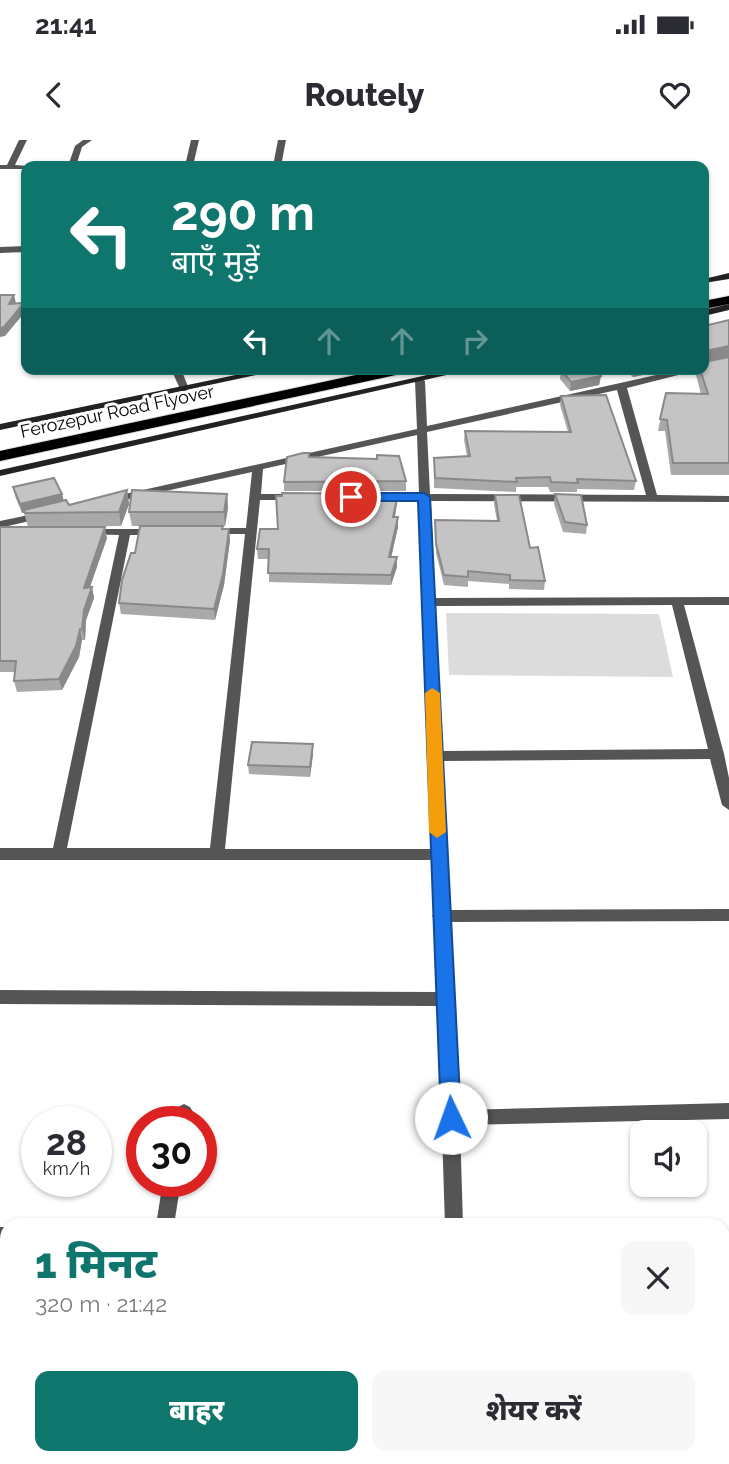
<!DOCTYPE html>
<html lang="hi">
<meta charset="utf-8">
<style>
:root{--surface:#fff;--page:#f7f7f7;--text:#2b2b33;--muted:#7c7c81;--accent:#0f766e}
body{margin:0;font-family:Raleway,"Noto Sans Devanagari",sans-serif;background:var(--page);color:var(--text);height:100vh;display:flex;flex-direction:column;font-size:26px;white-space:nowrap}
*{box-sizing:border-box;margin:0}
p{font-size:23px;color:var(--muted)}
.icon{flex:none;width:38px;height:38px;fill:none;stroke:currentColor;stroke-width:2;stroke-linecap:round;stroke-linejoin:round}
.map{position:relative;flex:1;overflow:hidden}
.panel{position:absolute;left:0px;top:1078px;width:730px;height:247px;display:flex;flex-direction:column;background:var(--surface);border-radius:21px 21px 0 0;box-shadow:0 2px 5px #0004}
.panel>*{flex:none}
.guide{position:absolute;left:21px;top:21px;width:688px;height:214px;border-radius:14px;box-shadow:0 2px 5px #0004;background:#0f766e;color:#fff;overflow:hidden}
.fabs{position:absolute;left:630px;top:980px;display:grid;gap:14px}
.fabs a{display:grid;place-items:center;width:77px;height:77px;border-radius:14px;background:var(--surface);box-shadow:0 2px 5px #0004;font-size:35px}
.speed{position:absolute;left:21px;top:966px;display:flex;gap:14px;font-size:35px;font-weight:700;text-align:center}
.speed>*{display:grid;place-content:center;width:91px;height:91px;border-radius:50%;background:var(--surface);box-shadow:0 2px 5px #0004;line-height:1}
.speed small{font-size:18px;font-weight:400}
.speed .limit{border:10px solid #d22;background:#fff;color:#111}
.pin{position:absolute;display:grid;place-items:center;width:60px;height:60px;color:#fff;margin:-30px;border:4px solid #fff;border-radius:50%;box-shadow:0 2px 7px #0007}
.me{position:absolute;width:77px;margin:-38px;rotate:357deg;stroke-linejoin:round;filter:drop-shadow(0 0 5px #0008)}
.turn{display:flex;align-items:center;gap:24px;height:147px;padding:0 35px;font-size:32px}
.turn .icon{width:91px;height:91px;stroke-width:2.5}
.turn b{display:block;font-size:49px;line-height:60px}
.lanes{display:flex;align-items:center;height:66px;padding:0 35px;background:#0003;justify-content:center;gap:35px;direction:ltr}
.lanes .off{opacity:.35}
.round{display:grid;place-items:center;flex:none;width:74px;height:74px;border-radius:14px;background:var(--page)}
.head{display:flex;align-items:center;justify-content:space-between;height:119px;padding:0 35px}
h1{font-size:42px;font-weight:800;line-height:52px;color:var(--accent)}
.button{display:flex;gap:14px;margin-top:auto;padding:14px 35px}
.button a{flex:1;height:80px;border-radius:14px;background:var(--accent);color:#fff;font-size:28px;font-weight:800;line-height:80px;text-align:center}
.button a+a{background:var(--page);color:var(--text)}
.status{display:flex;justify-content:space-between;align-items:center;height:49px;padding:0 35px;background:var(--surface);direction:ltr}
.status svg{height:19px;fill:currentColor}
header{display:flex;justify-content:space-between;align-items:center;height:91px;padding:0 35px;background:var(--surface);font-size:32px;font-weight:800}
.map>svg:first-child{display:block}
.green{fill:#dcdcdc}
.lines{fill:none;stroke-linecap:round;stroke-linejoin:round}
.highway-casing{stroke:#dbdbdb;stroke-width:2}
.street{fill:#555;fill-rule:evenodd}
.secondary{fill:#222;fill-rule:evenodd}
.highway{fill:#000;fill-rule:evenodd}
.wall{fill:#a9a9a9}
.shaded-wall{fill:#898989}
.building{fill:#c4c4c4;stroke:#898989;stroke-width:2}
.route{fill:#1a73e8;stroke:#114b97;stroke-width:2}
.slow{fill:#f59e0b}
.labels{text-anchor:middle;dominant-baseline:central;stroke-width:6;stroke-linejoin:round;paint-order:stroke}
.far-street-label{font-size:18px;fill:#000;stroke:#fff}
</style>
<div class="status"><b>21:41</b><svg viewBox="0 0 49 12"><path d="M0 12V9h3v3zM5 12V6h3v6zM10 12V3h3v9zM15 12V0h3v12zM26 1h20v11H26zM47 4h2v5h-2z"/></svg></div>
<header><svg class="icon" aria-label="back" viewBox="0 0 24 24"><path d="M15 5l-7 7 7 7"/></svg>Routely<svg class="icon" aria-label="heart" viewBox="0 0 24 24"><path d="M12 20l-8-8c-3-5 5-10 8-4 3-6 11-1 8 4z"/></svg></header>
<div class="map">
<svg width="729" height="1324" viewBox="0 0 729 1324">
<rect width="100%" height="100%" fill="#fff"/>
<path class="green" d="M446,473L659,474L673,537L449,535Z
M0,1137H7V1254L0,1257Z"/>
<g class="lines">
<g class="highway-casing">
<path id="highway" d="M729,156V164L704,169V161Z
M384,229H412L405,233L0,321V311Z"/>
</g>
<path class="street" d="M19,0H27L15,25L29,26H26V29H0V25H7Z
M83,0H92L82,7L76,26H68L75,6Z
M191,0H199L193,26H185Z
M278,0H286L281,26H273Z
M26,106V112L0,113V107Z
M26,178V200L21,197V181Z
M171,229H181L189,249L187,251H181Z
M683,229H702L627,248L657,355L729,356V362L431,361L435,458L729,457V465H684L724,614L729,638V670L722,665L710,619L443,621L450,770L729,769V781L450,782L459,970L729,963V979L460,985L463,1085H445L438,866L0,864V850L438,852L435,780L432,776L435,772L433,720H0V708H53L119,395L84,394L82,392L88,389H155L161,392L155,395H130L67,708H210L245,394H210L204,391L210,388H246L252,332L111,363L107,362V358L417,289L415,241L420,238L425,241L427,286ZM617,250L646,355L430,354L427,292ZM417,295L419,354H379L374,357L379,360L420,361L432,709H225L260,360H295L300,357L295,354H261L263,329ZM672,465L708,609L442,611L435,466Z
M43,372L47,373V377L8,386L0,391V381Z
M184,964L190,967L193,972L191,982H173L178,967Z
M163,1041H181L174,1085H156Z
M0,1087H7V1105H0Z
M7,1281V1301L0,1304V1284Z"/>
<path class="secondary" d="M729,133V139L704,143V139Z
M729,164V170L704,176V170Z
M264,229H284L0,290V284Z
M454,229H473L0,336V330Z
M729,1265V1286L723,1288V1267Z
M617,1318H648L646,1324H615Z"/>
<use href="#highway" class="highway"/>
</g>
<path class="wall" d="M729,180V335H671L665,291H658L666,253L701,254L696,235L697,229H704V186Z
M624,229H671L633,237Z
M561,230L601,236L599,245L570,251L560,239Z
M561,256L636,341L634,350L577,349V352H550L548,347H516V352L434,348V318L467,316L464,300L465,291L568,292L560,265Z
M309,317L406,341V351H284V342Z
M13,347L62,354L64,361L69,365L127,350L129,364L121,386L54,387L107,398L90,447H92L94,458L86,480L85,500H82L79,517L62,550L17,552L14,541L15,532H0V387H28L24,373H22L15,356Z
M227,354L228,368L225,386H132L129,372Z
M555,354L587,385L586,394L563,392L554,364Z
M495,355L530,408L545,441L544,450L509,449V444L468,441V447L444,445L436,413L435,380L497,381L494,364Z
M397,363L395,377H398V387L391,417H397V427L391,445L269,442V419H258L257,409L278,389Z
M223,386V389L230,400L224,445L215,480L121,474L119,463L135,413Z
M313,604V614L310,637L249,634L248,625Z"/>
<path class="shaded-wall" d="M14,155L16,163L9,164Z
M24,163L25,172L5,196L0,197V188Z
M729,206V217L704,222V216L706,211Z
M634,229H671L633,237Z
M601,236L599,245L570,251L571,242Z
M127,350L129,364L121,386L119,372Z
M62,354L64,364L24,370V373H22L20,364Z
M227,354L228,368L225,386L224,372Z
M398,354L397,363L393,387V377Z
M398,377V387L389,427V417Z
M105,387L107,398L86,458L84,448Z
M229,389L230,400L224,445L215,480L214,469Z
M397,417V427L391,445V435Z
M92,447L94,458L86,480L85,500L82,489L84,470Z
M80,489L82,500L79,517L62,550L59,539Z
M313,604V614L310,637V627Z
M729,1191V1199L723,1202V1193Z"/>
<path class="building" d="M0,155H14L9,164L24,163L4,187L0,188Z
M729,180V206L706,211L704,215V186Z
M729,217V323H673L667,280L660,279L666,253L708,254L700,229H704V222Z
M564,229H599L601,236L571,242L561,230Z
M606,255L636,341L577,339L578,343L551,342L550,337L516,338L517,342L435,338L434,318L470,316L465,291L571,292L561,256Z
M303,313H309V317L377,319V315L399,316L406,341L284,342L287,317Z
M54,338L62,354L20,364L13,347Z
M127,350L119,372L25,373L24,370L66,360L69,365Z
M132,350L227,354L224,372H129Z
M282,353L398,354L393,377H398L389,417H397L391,435L268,433L269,409H257L260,389H278L276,356H282Z
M555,354L581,355L587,385L565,382Z
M495,355H519L530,408L538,407L545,441L510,440V435L468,431V437L444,435L436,404L435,380L499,381Z
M140,386H223L222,389H229L223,434L214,469L119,463L122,440L131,413H135Z
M0,387H105L84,448L92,447L84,470L82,489H80L76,506L59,539L14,541L16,521H0Z
M252,602L313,604L310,627L248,625Z
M729,1137V1191L723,1193V1140Z"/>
<path class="route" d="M424,353L430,357L461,978L458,984L451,987L444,984L441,978L418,361H351L345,357L351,353Z"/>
<path class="slow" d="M432,548L440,553L446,692L437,698L429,692L425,553Z"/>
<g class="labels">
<g class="far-street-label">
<text transform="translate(117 271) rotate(-12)">Ferozepur Road Flyover</text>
</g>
</g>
</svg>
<div class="fabs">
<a><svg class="icon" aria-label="sound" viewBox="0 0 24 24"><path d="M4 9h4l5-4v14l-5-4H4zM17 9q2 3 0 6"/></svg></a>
</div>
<div class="speed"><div>28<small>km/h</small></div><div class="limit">30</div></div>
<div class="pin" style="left:351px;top:357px;background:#d93025"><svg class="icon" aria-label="arrive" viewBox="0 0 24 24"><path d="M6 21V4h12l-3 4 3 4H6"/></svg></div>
<svg class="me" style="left:451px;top:978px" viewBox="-20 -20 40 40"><circle r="19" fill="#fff"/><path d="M0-13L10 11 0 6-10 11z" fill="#1a73e8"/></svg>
<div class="guide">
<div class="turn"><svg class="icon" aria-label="left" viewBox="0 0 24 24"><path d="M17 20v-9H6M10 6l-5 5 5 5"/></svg><div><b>290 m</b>बाएँ मुड़ें</div></div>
<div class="lanes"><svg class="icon" aria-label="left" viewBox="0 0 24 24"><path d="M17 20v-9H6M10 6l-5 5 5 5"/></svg><svg class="icon off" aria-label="ahead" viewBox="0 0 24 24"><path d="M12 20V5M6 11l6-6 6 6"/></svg><svg class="icon off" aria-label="ahead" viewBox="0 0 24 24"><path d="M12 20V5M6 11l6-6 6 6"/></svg><svg class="icon off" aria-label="right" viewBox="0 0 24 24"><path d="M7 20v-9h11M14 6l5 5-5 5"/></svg></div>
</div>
<section class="panel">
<div class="head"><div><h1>1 मिनट</h1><p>320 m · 21:42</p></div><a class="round"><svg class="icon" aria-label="close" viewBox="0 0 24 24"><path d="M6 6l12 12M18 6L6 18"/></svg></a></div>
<div class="button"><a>बाहर</a><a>शेयर करें</a></div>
</section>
</div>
